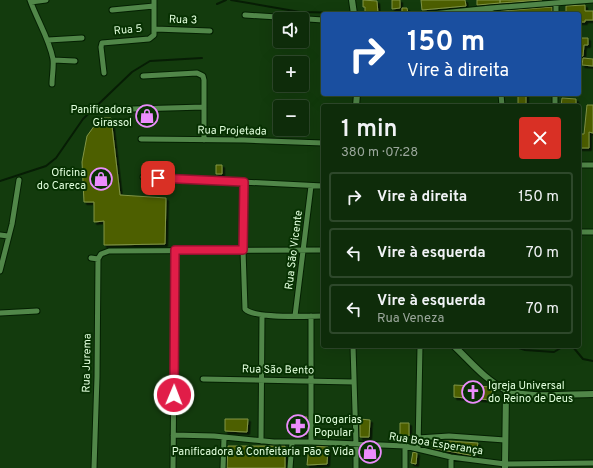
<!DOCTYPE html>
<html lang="pt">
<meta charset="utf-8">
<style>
:root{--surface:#0e2c0a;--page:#1c3818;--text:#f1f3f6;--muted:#9ba79c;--line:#2e482b}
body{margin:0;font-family:Overpass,sans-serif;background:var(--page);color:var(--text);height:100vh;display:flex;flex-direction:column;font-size:15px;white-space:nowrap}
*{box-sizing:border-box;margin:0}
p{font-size:13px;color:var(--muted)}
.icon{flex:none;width:22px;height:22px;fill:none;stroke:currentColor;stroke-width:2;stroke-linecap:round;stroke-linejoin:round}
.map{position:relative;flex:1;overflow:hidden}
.drawer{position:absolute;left:321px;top:104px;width:260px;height:244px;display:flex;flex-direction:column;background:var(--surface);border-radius:4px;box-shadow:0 4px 16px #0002,0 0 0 1px var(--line)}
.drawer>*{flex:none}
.guide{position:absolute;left:321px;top:12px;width:260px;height:84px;border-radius:4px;box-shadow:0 4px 16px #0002,0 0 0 1px var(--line);background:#1a4fa0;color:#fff;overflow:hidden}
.buttons{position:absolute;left:273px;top:12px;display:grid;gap:8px}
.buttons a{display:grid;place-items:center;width:36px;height:36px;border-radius:4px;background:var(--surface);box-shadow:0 4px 16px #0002,0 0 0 1px var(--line);font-size:20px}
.pin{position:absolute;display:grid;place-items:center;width:34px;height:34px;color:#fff;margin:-17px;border-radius:8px;box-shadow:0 2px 6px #0006}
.me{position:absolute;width:44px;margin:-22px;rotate:1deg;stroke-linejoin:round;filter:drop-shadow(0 0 3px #0008)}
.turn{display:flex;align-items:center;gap:14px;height:84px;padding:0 20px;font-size:18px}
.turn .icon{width:52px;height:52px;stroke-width:2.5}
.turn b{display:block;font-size:28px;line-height:34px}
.round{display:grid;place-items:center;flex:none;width:42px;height:42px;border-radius:4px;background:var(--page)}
.head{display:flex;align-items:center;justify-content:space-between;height:68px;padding:0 20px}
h1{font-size:24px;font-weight:600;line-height:30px}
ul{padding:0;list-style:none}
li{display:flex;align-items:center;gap:12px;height:50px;margin:0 8px 6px;padding:0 12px;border:2px solid var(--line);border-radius:4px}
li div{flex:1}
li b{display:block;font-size:15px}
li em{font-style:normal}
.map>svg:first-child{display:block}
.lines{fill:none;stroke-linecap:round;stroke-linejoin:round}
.stream{stroke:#071d05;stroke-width:2}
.building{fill:#4d5e00;stroke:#819545;filter:url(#shadow)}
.minor-casing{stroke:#042002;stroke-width:7}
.tertiary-casing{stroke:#042002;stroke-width:8}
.minor{stroke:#518749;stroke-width:5}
.tertiary{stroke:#518749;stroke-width:6}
.route-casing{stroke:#92132f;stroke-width:10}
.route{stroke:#e11d48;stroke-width:7}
.labels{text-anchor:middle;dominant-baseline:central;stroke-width:4;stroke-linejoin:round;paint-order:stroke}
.street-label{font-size:11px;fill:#e2ffdd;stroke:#073102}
.poi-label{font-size:11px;fill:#e2ffdd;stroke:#073102;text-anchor:end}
</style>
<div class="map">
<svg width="593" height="468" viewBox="0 0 593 468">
<defs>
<filter id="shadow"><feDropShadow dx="2.5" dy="2.5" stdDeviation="0" flood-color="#0009"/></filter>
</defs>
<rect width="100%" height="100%" fill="#133b0d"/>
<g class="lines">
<path class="stream" d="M231,0L300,12L350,13
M217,4L226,0
M0,181L46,166L56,158L83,119L132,72L150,61L202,58
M513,346L525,350L554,352L564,346
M569,346L573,347L583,359L593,361"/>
</g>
<path class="building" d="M363,0L377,1L378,14H365V7H363Z
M392,0H400V8L392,9Z
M421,0H465L466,6L422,10Z
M477,0H500V3L477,5Z
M500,0H542L500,3Z
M585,5V11H593V20H585V22H579V14H566V6Z
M552,7V14H501V11Z
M402,8H407L408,14H402Z
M579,38H588V45H584L583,56H579Z
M583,58L593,59V66L582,65Z
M518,94H526V106H518Z
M562,98L576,99V106H561Z
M587,105H593V133L589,132V148H579V139H581V134H584Z
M144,113H150V122H144Z
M100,118H111L120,195L166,198L165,244L104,245V221L94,222V202H84L82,162L87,136Z
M216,165H222V174H216Z
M454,385L492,387V400L454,397Z
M294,417H307V434H295Z
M225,419H248L247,432L225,431Z
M360,419L370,420L369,437H360Z
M400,423H409V436H400Z
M450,441L478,443L475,456L432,448V442Z
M228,446H285V468H227Z
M309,446L328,447L327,464L307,465Z
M366,448L374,449L373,457H365Z
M413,452L417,453L416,464L411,463Z"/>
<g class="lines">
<g class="minor-casing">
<path id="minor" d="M30,0C37,20 49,38 53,59C54,67 52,76 52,84
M31,2L46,0
M491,8V14
M112,10L154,6
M432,14L491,8L593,0
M556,14V3
M245,15L323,20
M155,29L210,31
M48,40L82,38
M53,60L75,61
M104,73L101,47L102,43L149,39L154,35V0
M143,76L197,73L203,76L204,80V140
M501,94L502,106
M555,106V94
M133,109L204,107
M141,139L244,140L323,143
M579,165H593
M143,177L323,186
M244,182L243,250L245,309C254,319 308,316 323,316
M579,232H593
M0,235L8,236
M91,258L98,259
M0,271L12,224L19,180
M0,313L37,311
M295,316L311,186
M311,316V442
M353,346L356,444V468
M203,379L354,382
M173,435L214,436L274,442H311L405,446L451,457L505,464L593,463
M418,438L449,436L505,440
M261,441L262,315
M405,446V468
M418,449L420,346
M451,457V468
M94,468L97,377L98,259L101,254L109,251L323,250
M173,468L175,250
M223,468L224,438
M290,468L292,443"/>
</g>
<g class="tertiary-casing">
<path id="tertiary" d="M352,0L354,14
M356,106L357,94
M454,346C470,361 486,381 506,390C528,399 569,394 593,394
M505,468L506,390"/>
</g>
<use href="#minor" class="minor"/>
<use href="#tertiary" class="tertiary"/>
</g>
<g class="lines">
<g class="route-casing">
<path id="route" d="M158,178L244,182L243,250H175L174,395"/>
</g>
<use href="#route" class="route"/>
</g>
<defs>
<g id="shop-ring" transform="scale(1.15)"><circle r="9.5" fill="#073102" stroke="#eb8dfc" stroke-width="1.5"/><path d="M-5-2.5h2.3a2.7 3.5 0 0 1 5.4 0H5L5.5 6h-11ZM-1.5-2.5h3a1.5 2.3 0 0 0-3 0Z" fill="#eb8dfc"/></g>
<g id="church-ring" transform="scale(1.15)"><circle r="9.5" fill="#073102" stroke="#eb8dfc" stroke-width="1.5"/><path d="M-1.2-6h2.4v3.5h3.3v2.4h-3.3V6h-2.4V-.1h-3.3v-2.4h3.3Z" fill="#eb8dfc"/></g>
<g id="pharmacy-ring" transform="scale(1.15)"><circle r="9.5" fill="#073102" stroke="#eb8dfc" stroke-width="1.5"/><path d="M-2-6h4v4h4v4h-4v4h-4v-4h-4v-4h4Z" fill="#eb8dfc"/></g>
</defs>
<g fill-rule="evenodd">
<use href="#shop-ring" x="147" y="116"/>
<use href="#shop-ring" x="101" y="179"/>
<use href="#church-ring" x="473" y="392"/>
<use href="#pharmacy-ring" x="298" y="426"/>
<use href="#shop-ring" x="370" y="452"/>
</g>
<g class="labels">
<g class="street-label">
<text transform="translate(183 20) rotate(2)">Rua 3</text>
<text transform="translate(128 30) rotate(-5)">Rua 5</text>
<text transform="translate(232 131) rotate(1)">Rua Projetada</text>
<text transform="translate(294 250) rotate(-83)">Rua São Vicente</text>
<text transform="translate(87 363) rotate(-89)">Rua Jurema</text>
<text transform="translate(278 370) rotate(1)">Rua São Bento</text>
<text transform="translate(436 444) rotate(9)">Rua Boa Esperança</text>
</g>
<g class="poi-label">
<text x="132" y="110">Panificadora<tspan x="132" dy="13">Girassol</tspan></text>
<text x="86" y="173">Oficina<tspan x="86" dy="13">do Careca</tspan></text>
<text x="488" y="386" text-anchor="start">Igreja Universal<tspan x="488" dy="13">do Reino de Deus</tspan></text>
<text x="314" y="420" text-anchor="start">Drogarias<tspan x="314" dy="13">Popular</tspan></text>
<text x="354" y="452">Panificadora &amp; Confeitaria Pão e Vida</text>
</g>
</g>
</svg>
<div class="buttons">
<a><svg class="icon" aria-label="sound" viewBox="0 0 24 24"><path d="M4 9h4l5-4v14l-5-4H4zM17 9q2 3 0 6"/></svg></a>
<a>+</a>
<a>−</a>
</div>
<div class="pin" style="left:158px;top:178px;background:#d93025"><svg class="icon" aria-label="arrive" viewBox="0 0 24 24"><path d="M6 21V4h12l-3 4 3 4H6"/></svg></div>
<svg class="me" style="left:174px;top:395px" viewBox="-20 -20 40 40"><circle r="17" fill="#e11d48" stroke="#fff" stroke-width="3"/><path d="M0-11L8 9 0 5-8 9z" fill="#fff"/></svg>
<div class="guide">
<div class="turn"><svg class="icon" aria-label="right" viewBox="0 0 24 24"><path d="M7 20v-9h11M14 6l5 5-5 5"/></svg><div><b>150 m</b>Vire à direita</div></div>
</div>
<section class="drawer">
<div class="head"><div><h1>1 min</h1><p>380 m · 07:28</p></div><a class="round" style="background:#d93025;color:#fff"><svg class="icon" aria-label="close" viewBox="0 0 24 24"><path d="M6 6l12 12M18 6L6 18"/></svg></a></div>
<ul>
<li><svg class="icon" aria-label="right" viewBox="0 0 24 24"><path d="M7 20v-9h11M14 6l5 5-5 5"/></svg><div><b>Vire à direita</b></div><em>150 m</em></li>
<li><svg class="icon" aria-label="left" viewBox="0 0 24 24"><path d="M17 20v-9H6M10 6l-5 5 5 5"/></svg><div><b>Vire à esquerda</b></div><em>70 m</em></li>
<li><svg class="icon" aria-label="left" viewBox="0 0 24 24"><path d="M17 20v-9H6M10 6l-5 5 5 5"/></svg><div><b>Vire à esquerda</b><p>Rua Veneza</p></div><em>70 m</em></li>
</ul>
</section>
</div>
